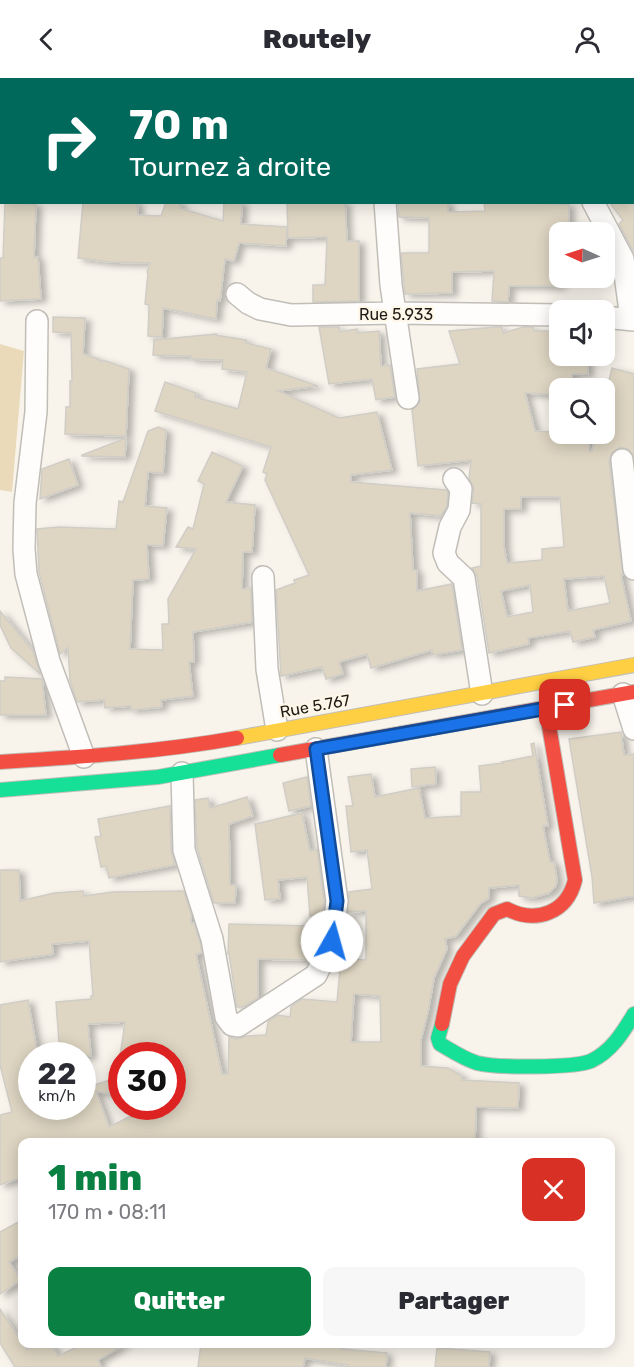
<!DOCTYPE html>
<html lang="fr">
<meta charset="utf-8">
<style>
:root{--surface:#fff;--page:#f7f7f7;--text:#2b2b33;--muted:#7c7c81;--accent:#0b8043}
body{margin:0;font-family:Rubik,sans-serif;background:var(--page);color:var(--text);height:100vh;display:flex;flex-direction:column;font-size:22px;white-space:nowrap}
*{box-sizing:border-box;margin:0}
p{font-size:20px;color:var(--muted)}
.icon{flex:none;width:33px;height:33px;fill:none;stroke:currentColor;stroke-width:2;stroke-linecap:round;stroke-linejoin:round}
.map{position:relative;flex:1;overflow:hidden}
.panel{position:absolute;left:18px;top:1060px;width:597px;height:210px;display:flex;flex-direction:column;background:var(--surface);border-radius:12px;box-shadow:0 3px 15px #0003}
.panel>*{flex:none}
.hud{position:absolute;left:0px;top:0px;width:634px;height:126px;box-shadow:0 3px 15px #0003;background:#00695c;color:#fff;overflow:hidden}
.needle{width:39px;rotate:273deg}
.fabs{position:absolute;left:549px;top:144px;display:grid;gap:12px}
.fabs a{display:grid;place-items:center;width:66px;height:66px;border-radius:12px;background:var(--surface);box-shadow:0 3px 15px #0003;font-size:30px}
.speed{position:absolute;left:18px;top:964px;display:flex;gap:12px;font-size:30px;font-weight:700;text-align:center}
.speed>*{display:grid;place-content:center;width:78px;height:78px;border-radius:50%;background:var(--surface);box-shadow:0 3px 15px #0003;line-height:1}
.speed small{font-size:15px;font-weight:400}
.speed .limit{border:9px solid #d22;background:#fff;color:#111}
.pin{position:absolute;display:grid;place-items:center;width:51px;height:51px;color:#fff;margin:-26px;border-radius:12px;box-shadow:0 3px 9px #0006}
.me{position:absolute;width:66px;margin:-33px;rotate:7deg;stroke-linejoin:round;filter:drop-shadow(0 0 4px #0008)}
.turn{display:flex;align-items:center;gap:21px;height:126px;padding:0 30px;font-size:27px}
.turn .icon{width:78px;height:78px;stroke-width:2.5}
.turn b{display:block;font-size:42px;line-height:51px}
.round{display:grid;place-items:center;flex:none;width:63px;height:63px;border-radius:12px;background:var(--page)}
.summary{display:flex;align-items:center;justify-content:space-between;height:102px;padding:0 30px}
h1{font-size:36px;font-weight:800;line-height:45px;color:var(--accent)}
.action{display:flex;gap:12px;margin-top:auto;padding:12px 30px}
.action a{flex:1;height:69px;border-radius:12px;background:var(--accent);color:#fff;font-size:24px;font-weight:800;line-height:69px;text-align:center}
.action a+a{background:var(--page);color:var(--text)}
header{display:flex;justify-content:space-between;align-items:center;height:78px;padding:0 30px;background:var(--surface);font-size:27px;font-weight:800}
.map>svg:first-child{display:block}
.green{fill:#eadaba}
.building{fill:#ded5c2;stroke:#d0cdc7;stroke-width:1.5;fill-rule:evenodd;filter:url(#shadow)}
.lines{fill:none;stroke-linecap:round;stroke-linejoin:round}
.street-casing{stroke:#c1beb7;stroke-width:24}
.fast-casing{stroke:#c1beb7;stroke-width:16}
.slow-casing{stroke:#c1beb7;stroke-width:16}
.jam-casing{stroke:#c1beb7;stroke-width:16}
.street{stroke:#fefdfc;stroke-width:21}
.fast{stroke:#16e098;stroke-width:14}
.slow{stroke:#ffcf43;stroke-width:14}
.jam{stroke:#f24e42;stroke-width:14}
.route-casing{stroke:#114b97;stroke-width:15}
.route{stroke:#1a73e8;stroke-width:10}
.labels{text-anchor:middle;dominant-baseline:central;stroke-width:4.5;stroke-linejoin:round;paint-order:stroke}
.street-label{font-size:16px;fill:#1d1b15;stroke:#fef6e6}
</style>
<header><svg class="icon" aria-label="back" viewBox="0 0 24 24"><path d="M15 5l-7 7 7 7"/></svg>Routely<svg class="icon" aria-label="person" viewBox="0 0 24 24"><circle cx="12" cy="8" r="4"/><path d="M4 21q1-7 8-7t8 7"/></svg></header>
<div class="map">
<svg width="634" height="1289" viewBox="0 0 634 1289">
<defs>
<filter id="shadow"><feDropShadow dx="5.5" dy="3" stdDeviation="3" flood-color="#0004"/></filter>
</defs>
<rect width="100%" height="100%" fill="#f8f4ec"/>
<path class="green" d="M0,266L24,273L12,414L0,412Z"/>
<path class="building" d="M83,124H137L138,137L161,138L166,124H181L179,130L223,143L224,124H242L241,146L287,149L286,168L239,165L234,183L225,181L220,223L217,222L216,241L163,230L162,259L148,258L149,227L145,226L148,195L147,194L150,185L109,184L78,180Z
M287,124H345L347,163H359V223L313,224V207H325L327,159L288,160Z
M398,124H448V134L485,133L484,124L569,126V153H560V208H509L508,224L492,223L494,193L452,194V215L405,216L401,175H429V140L399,139Z
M609,124H634V175L619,146L623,142Z
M5,125L36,126L34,179H38L41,221L0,223V180H3Z
M53,239L85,240L83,276L99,281V283H106L129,291L126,358L65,356L66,329H70V303H72L71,255L53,254Z
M319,249H339L340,254L357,251V255L379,253L381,288L390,287L395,319L376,322L372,301L329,306Z
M496,249H502L503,255L523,249H533L534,253H560V278H587L588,296H572L571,310H560V317L525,315L535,353L589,356V373H592L597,356H604V322L612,290L634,296V379L628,371L620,369L611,376L609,383L623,497H621L631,543L593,552L595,559L573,564L570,553L528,560L529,566L489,575L477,498L472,490L481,488V426L472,425L474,411L469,400L471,382L418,388L412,332L420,324L417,291L460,286L449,253ZM521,419H560L564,469L542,471V482L507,485L504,469V431H521ZM604,498L610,525L568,533L564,501ZM530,507L533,534L507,539L501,513Z
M216,256L215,257L246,262V265L271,271L266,290L318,308L278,313L339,340L377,334L392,392L351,397V404L446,412L448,414L447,428L441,438L410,435L413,492H417V513L452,506L462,572L433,577L432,572L371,590L367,576L339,584L343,596L326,601L322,589L281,598L276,512L295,505L294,502L309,497L265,402L267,396L263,394L271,369L155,333L165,304L196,315L195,319L238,331L247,294L222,291L223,282L191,281V278L153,277L154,262Z
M158,349L166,352L163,395L148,394L145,428L167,430L163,468L147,467L149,501L133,502L130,571L163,572L162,546H169L168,521L196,471L176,469L188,449L193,451L204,406L198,403L212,374L243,388L226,424L255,427L252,474H243L242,511L251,510L252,544L193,554L194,584H189L193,618L161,622L162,629L131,632V628L105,630L104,622L77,624L70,602L68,570L60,576L39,494L37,451L59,449L116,451L119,423L123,424L148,353Z
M126,360L125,379L82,378V377Z
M69,381L78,407L40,421L42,391Z
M0,533L33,573L40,596L11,570L0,547Z
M5,599L42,601L46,637H0V603H5Z
M621,654L624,677L634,676V818L594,825L592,799L569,661Z
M534,665L548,748H543L550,784H554L557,801L556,808L549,815L532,820L519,818V807L489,810V820L480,826L456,858L445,861L447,871L434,900L428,934L421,962V988L448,990L462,998V1002L519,1005L518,1030L476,1029L475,1065H22V1099L0,1107V1037L12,1034L0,987V927L28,922L38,978H32V1029H82V1011L122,998V1018L96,1013L109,1049L149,1029H172V978H120L125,944L88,946L91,978H60L56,924L91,921V918H93L89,863L52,866L53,876L0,884V792H19L20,823L54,815L83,813L84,818L112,814L184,813L191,836V845H194L200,864L202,875L196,876L222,996H228L229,959L237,961L246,958L266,957L268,944L278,937L290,939L291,929L302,921L337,924L341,880L366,882V833L348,834L349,814L372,811L367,772L351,774L346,728H353L348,699L371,696L375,719L419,710L425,740L461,738V714H481L479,688L503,685L502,684L533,678L531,666ZM354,916L380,918L381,964H351Z
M435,689L436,706L412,709L411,691Z
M307,699L311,728L289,733L283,705Z
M247,719L253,738L229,746L230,807H236L235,825H214L197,770L195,722L208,720L210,730Z
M170,728L171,772L175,787L109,800L106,788L101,789L95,759L101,758L98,741Z
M302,735L310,773L317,771L324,823L322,837L310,838L307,799L278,802L280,821L265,822L255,746Z
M229,846L312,848L311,877L309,882L258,881V920L243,929H237L229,876H228Z
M22,1142V1177L9,1184L21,1202L0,1216V1154Z
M0,1231L27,1272L38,1266H51L58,1278L83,1266H125L98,1282L101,1289H15L0,1265Z
M201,1266H341V1271L387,1275L386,1289H348V1287L305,1280L303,1289H198Z
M437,1270L490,1274L489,1289H435Z"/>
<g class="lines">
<g class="street-casing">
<path id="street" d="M621,0L622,2
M384,2V0
M633,13L634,14
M633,73L634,72
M385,124L391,207L408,320
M593,124L623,181L631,241
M237,216L248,225L260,231L291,237L395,235L560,237
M604,239L634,242
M37,243L36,334L25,425L24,471L26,496L49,583L84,679
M622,382L634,491
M454,401L461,411L459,432L450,449L444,475L448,485L464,500L482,616
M263,499L267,591L277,652
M623,616L634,651
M182,695L184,772L212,861L226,939L232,947L238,948L316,897L332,863L337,823L316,671"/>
</g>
<g class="fast-casing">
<path id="fast" d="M0,712L158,699L280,677
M442,946L438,960L440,966C452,973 464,981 477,985C495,990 575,990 591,983C612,973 623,954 634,936"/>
</g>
<g class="slow-casing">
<path id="slow" d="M237,660L634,587"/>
</g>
<g class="jam-casing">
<path id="jam" d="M280,677L634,614
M0,684C80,679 159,674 237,660
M442,946L450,906L463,878L494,836L507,831C536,846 567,835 575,802L546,630"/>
</g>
<use href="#street" class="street"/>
<use href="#fast" class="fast"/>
<use href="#slow" class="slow"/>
<use href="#jam" class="jam"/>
</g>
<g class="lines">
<g class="route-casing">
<path id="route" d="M332,863L337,823L316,671L565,627"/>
</g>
<use href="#route" class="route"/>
</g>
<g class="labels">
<g class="street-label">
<text x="396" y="236">Rue 5.933</text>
<text transform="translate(315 628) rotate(-10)">Rue 5.767</text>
</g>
</g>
</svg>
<div class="fabs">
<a><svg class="needle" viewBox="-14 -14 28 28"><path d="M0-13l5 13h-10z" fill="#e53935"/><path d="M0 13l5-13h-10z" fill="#7c7c81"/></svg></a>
<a><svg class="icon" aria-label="sound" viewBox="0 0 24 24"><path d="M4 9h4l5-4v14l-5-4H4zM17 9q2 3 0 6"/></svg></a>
<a><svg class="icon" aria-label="search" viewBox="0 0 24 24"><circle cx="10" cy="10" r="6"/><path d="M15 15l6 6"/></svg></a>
</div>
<div class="speed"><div>22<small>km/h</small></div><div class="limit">30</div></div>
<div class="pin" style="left:565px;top:627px;background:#d93025"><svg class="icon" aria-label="arrive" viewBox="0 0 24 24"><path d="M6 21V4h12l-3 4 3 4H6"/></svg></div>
<svg class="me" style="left:332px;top:863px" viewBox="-20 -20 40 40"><circle r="19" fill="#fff"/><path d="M0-13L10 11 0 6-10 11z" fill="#1a73e8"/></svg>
<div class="hud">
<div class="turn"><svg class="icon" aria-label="right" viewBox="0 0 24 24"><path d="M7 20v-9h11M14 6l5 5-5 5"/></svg><div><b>70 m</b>Tournez à droite</div></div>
</div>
<section class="panel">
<div class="summary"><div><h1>1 min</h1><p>170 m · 08:11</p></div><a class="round" style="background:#d93025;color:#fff"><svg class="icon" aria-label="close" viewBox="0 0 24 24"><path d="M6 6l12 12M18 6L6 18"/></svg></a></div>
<div class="action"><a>Quitter</a><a>Partager</a></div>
</section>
</div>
